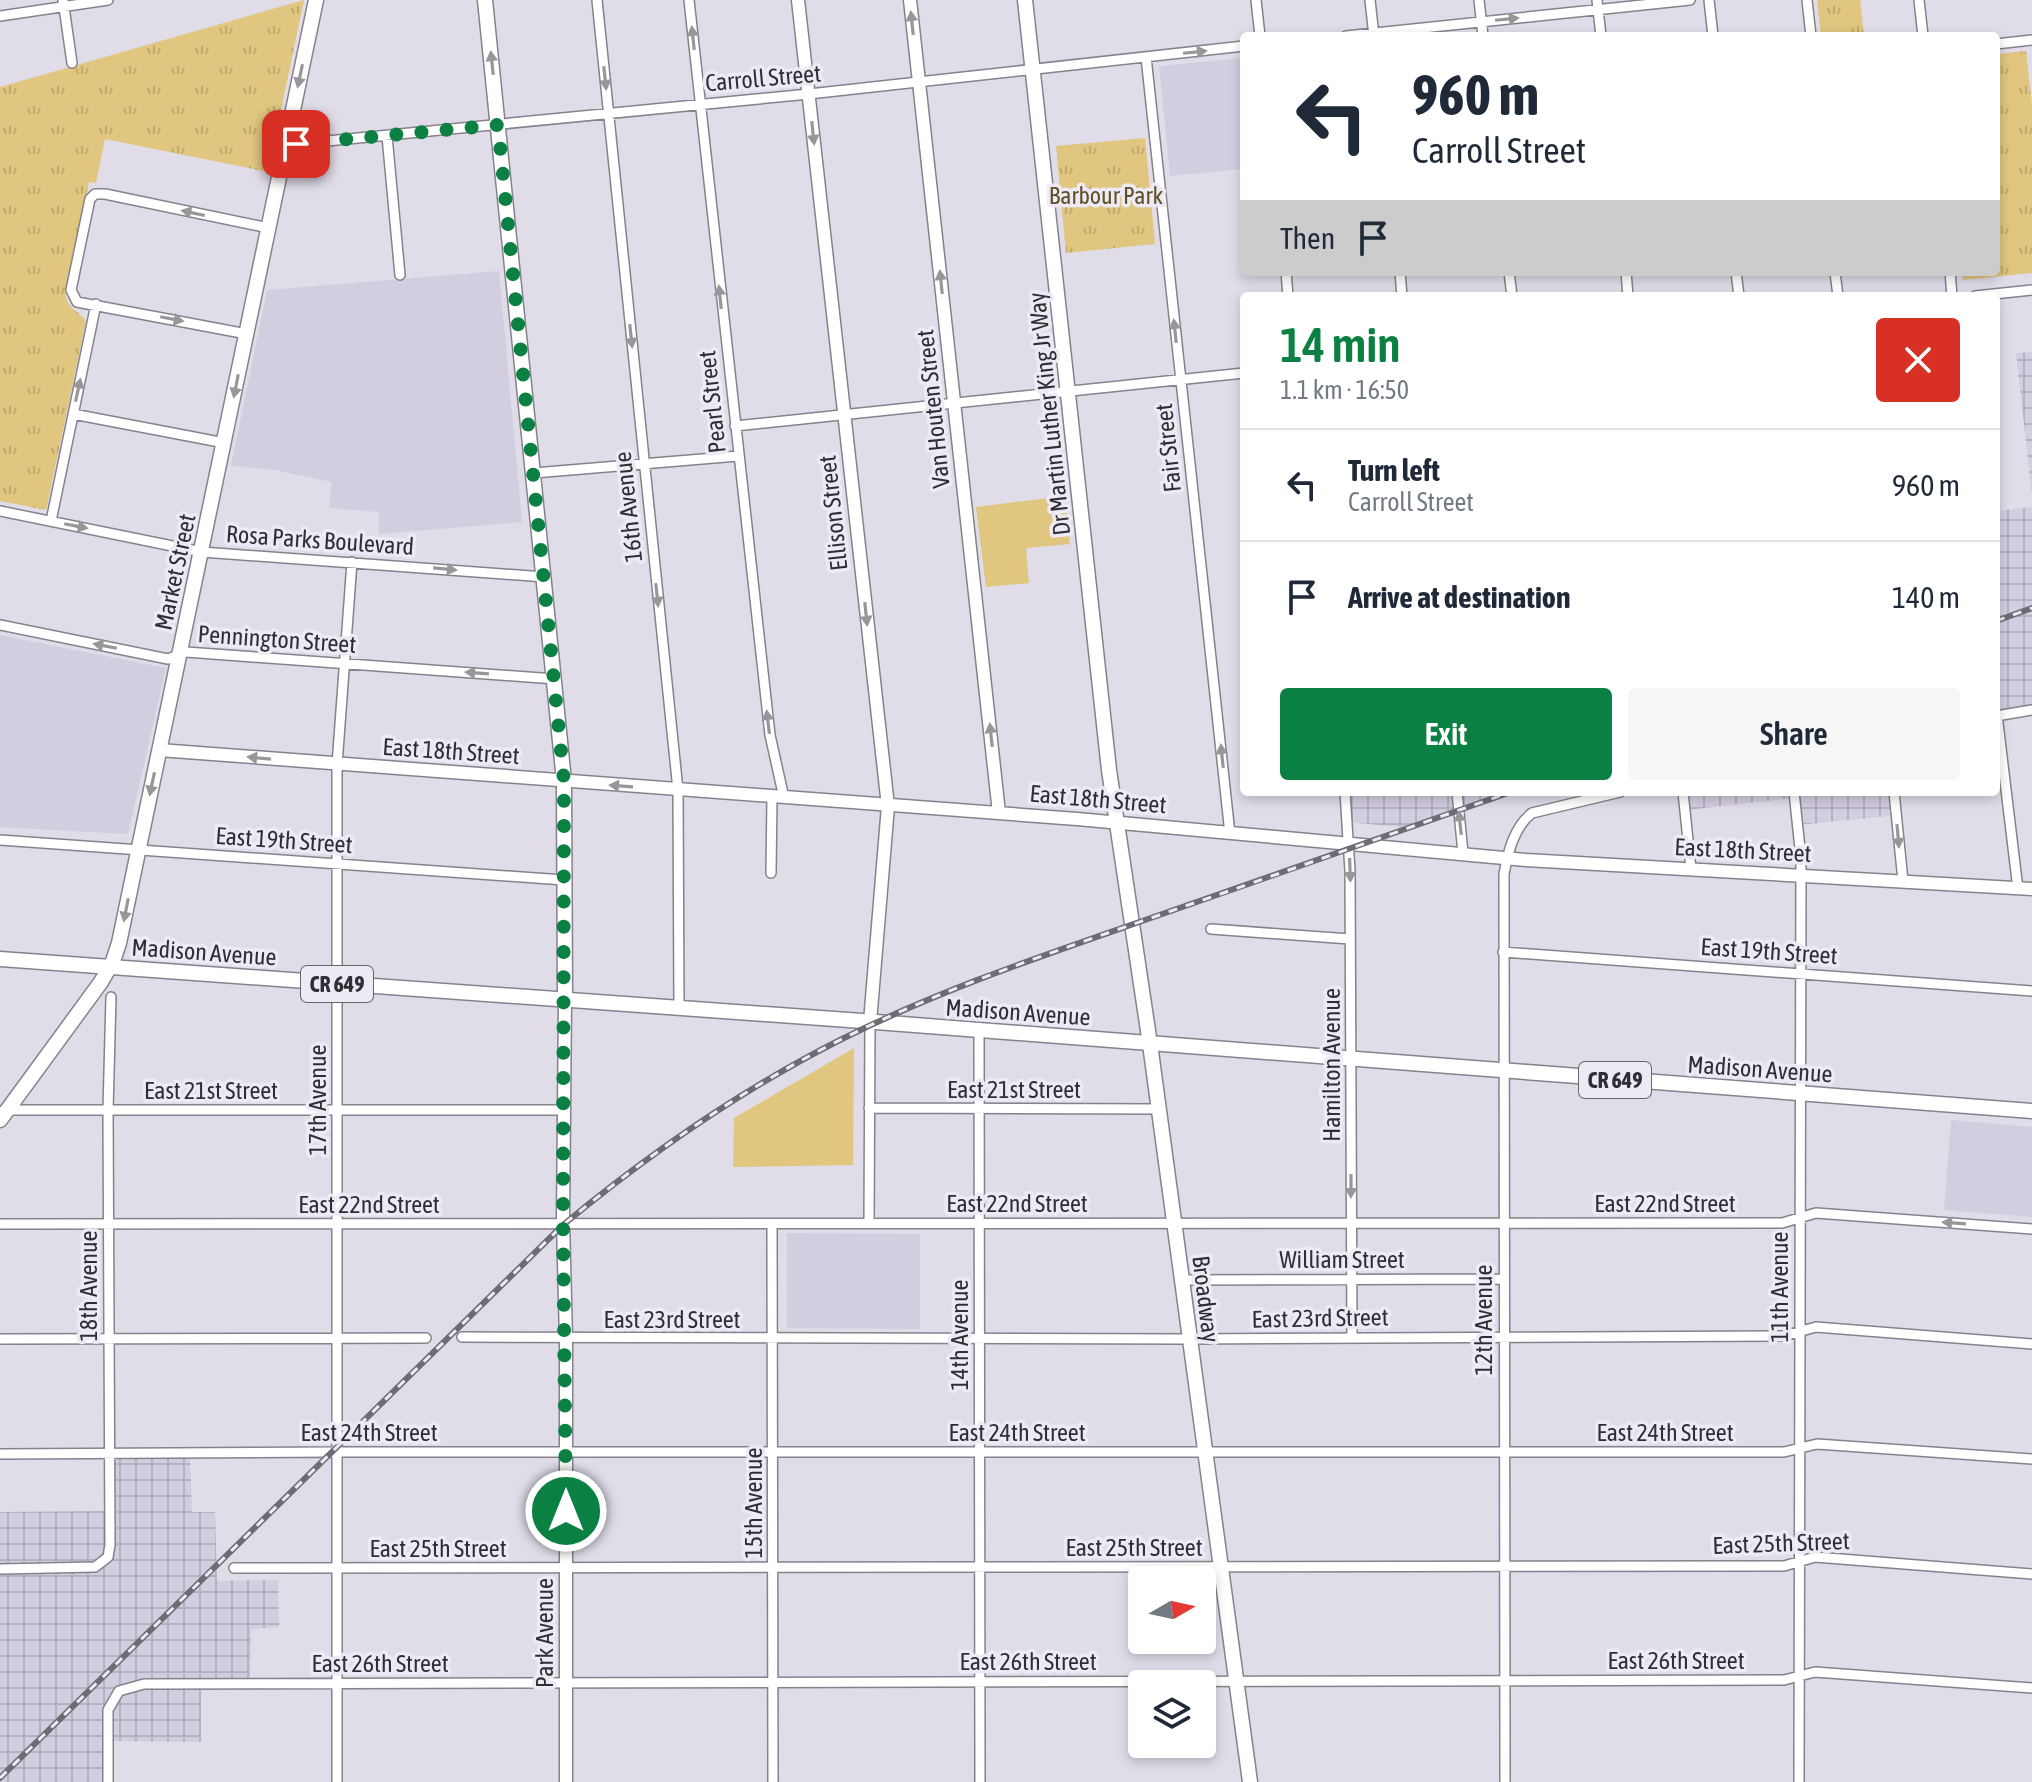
<!DOCTYPE html>
<meta charset="utf-8">
<style>
:root{--surface:#fff;--page:#f6f6f7;--text:#1f2937;--muted:#747a83;--line:#e0e1e3;--accent:#0b8043}
body{margin:0;font-family:"Asap Condensed",sans-serif;background:var(--page);color:var(--text);height:100vh;display:flex;flex-direction:column;font-size:30px;white-space:nowrap}
*{box-sizing:border-box;margin:0}
p{font-size:26px;color:var(--muted)}
.icon{flex:none;width:44px;height:44px;fill:none;stroke:currentColor;stroke-width:2;stroke-linecap:round;stroke-linejoin:round}
.map{position:relative;flex:1;overflow:hidden}
.drawer{position:absolute;left:1240px;top:292px;width:760px;height:504px;display:flex;flex-direction:column;background:var(--surface);border-radius:8px;box-shadow:0 4px 12px #0003}
.drawer>*{flex:none}
.top-card{position:absolute;left:1240px;top:32px;width:760px;height:244px;border-radius:8px;box-shadow:0 4px 12px #0003;background:#fff;color:var(--text);overflow:hidden}
.needle{width:52px;rotate:81deg}
.buttons{position:absolute;left:1128px;top:1566px;display:grid;gap:16px}
.buttons a{display:grid;place-items:center;width:88px;height:88px;border-radius:8px;background:var(--surface);box-shadow:0 4px 12px #0003;font-size:40px}
.pin{position:absolute;display:grid;place-items:center;width:68px;height:68px;color:#fff;margin:-34px;border-radius:16px;box-shadow:0 4px 12px #0006}
.me{position:absolute;width:88px;margin:-44px;rotate:0deg;stroke-linejoin:round;filter:drop-shadow(0 0 6px #0008)}
.turn{display:flex;align-items:center;gap:28px;height:168px;padding:0 40px;font-size:36px}
.turn .icon{width:104px;height:104px;stroke-width:2.5}
.turn b{display:block;font-size:56px;line-height:68px}
.then{display:flex;align-items:center;height:76px;padding:0 40px;background:#0003;gap:16px;font-size:30px}
.round{display:grid;place-items:center;flex:none;width:84px;height:84px;border-radius:8px;background:var(--page)}
.headline{display:flex;align-items:center;justify-content:space-between;height:136px;padding:0 40px}
h1{font-size:48px;font-weight:600;line-height:60px;color:var(--accent)}
.action{display:flex;gap:16px;margin-top:auto;padding:16px 40px}
.action a{flex:1;height:92px;border-radius:8px;background:var(--accent);color:#fff;font-size:32px;font-weight:600;line-height:92px;text-align:center}
.action a+a{background:var(--page);color:var(--text)}
ul{padding:0;list-style:none}
li{display:flex;align-items:center;gap:24px;height:112px;padding:0 40px;border-top:2px solid var(--line)}
li div{flex:1}
li b{display:block;font-size:30px}
li em{font-style:normal}
.map>svg:first-child{display:block}
.built{fill:#d3cde0}
.industrial{fill:url(#industrial-grid)}
.grass{fill:#e0c67e}
.park{fill:url(#park-tufts)}
.lines{fill:none;stroke-linecap:round;stroke-linejoin:round}
.minor-casing{stroke:#85828c;stroke-width:12}
.tertiary-casing{stroke:#85828c;stroke-width:15}
.secondary-casing{stroke:#85828c;stroke-width:17}
.primary-casing{stroke:#85828c;stroke-width:17}
.minor{stroke:#fff;stroke-width:9}
.tertiary{stroke:#fff;stroke-width:12}
.secondary{stroke:#fff;stroke-width:14}
.primary{stroke:#fff;stroke-width:14}
.rail-casing{stroke:#6e6b73;stroke-width:6}
.rail{stroke:#ede9f5;stroke-width:3;stroke-dasharray:9;stroke-linecap:butt}
.oneway{fill:#989699}
.route{stroke:#0b8043;stroke-width:14;stroke-dasharray:0 25.2}
.labels{text-anchor:middle;dominant-baseline:central;stroke-width:7;stroke-linejoin:round;paint-order:stroke}
.shield{fill:#ede9f5;stroke:#69666d;stroke-width:2}
.shield-label{font-size:22px;font-weight:bold;fill:#302e33}
.street-label{font-size:24px;fill:#302e33;stroke:#ede9f5}
.park-label{font-size:24px;fill:#5e4f26;stroke:#ede9f5}
</style>
<div class="map">
<svg width="2032" height="1782" viewBox="0 0 2032 1782">
<defs>
<pattern id="industrial-grid" width="8" height="8" patternUnits="userSpaceOnUse" patternTransform="scale(2)"><rect width="8" height="8" fill="#d3cde0"/><path d="M0 4h8M4 0v8" fill="none" stroke="#b5b0c1"/></pattern>
<pattern id="park-tufts" width="24" height="20" patternUnits="userSpaceOnUse" patternTransform="scale(2)"><rect width="24" height="20" fill="#e0c67e"/><path d="M3 7l-1-3M5 7V3M7 7l1-3M15 17l-1-3M17 17v-4M19 17l1-3" fill="none" stroke="#c0aa6d"/></pattern>
</defs>
<rect width="100%" height="100%" fill="#e0dce8"/>
<path class="built" d="M1244,58V169L1170,176L1159,66Z
M499,271L522,522L379,534V512L329,508L332,482L275,470L231,466L267,290Z
M0,635L166,668L128,834L0,827Z
M1951,1120L2032,1127V1217L1944,1210Z
M787,1233L920,1234V1329L787,1328Z"/>
<path class="industrial" d="M2032,352V495L2016,353Z
M2032,507V714L1996,720V511Z
M1344,792H1512L1414,828L1346,822Z
M1684,792H1895L1898,815L1798,825L1794,798L1686,810Z
M190,1456L192,1512H215L217,1581L278,1580L279,1627L251,1629L250,1683L201,1684V1742L109,1741L108,1782H0V1512L109,1511V1457Z"/>
<path class="grass" d="M1065,496L1070,544L1026,548L1029,583L986,587L976,507Z
M854,1048L853,1165L733,1167L734,1118Z"/>
<path class="park" d="M304,0L268,172L105,139L96,183L89,182L65,290C66,309 76,308 86,321L46,510L0,501V87Z
M1817,0H1860L1864,36H1821Z
M2026,51L2032,106V273L1963,280L1962,272H1996V54Z
M1145,138L1155,244L1066,253L1056,146Z"/>
<g class="lines">
<g class="minor-casing">
<path id="minor" d="M63,0L72,63
M597,0L678,790L679,1010
M689,0L770,735L784,798
M1256,0L1260,36
M1370,0L1374,36
M1479,0L1483,36
M1597,0L1601,36
M1709,0L1713,36
M1807,0L1811,36
M1919,0L1923,36
M0,16L108,0
M1346,36L1690,0
M1996,44L2032,40
M1146,57L1230,834
M387,136L400,275
M286,145L809,94L1244,46
M1286,272L1288,296
M1400,272L1402,296
M1509,272L1512,296
M1626,272L1628,296
M1736,272L1739,296
M1835,272L1838,296
M1950,272L1952,296
M1975,296L2032,290
M247,334L77,302L71,290L90,199L95,194H105L269,228
M73,414L225,443
M735,426L1244,373
M534,473L738,456
M0,511L202,552L545,577
M51,521L96,304
M0,625L168,659L186,652L555,679
M1997,715L2018,889
M1996,716L2032,710
M1345,792L1350,871L1352,1338
M1457,792L1463,853
M1683,792L1691,869
M1794,792L1801,858L1799,1782
M1894,792L1903,881
M0,840L564,880
M771,873L772,797
M1211,929L1350,939
M1503,952L2032,991
M979,1031L980,1782
M869,1108L1159,1109
M4,1110H565
M869,1223L870,1022
M0,1224L1782,1223L1816,1213L2032,1229
M772,1224L773,1782
M1181,1280L1503,1279
M462,1337L1189,1339L1783,1336L1816,1327L2032,1344
M0,1339L426,1338
M0,1454L332,1452H1784L1817,1444L2032,1459
M234,1568L1784,1566L1815,1557L2032,1574
M0,1569L95,1567L108,1557L110,1545L108,1110L111,997
M108,1782V1710L119,1691L144,1684L1784,1680L1815,1672L2032,1688
M337,1782V765L352,562
M1505,1782L1504,874C1508,852 1514,827 1532,813L1620,792"/>
</g>
<g class="tertiary-casing">
<path id="tertiary" d="M798,0L888,806L870,1022
M910,0L999,813
M159,750L1077,819L1526,860L2032,889
M565,1001L563,1222L566,1339V1782"/>
</g>
<g class="secondary-casing">
<path id="secondary" d="M485,0L564,781L565,1001
M0,1120L101,982L113,961L119,943L316,0"/>
</g>
<g class="primary-casing">
<path id="primary" d="M1025,0L1109,770L1150,1044L1250,1782
M0,959L876,1022L2032,1111"/>
</g>
<use href="#minor" class="minor"/>
<use href="#tertiary" class="tertiary"/>
<use href="#secondary" class="secondary"/>
<use href="#primary" class="primary"/>
<g class="rail-casing">
<path id="rail" d="M1996,621L2032,608
M0,1778L563,1225C649,1154 741,1090 840,1040C945,987 1057,951 1168,912C1282,873 1396,832 1511,792"/>
</g>
<use href="#rail" class="rail"/>
</g>
<defs><path id="oneway-solid" d="M-6-.8H1V-3.2L6.5 0L1 3.2V.8H-6Z" transform="scale(2)"/></defs>
<g class="oneway">
<use href="#oneway-solid" transform="translate(1507 19) rotate(-6)"/>
<use href="#oneway-solid" transform="translate(912 23) rotate(-96)"/>
<use href="#oneway-solid" transform="translate(693 38) rotate(-96)"/>
<use href="#oneway-solid" transform="translate(1195 52) rotate(-6)"/>
<use href="#oneway-solid" transform="translate(492 63) rotate(-96)"/>
<use href="#oneway-solid" transform="translate(300 76) rotate(102)"/>
<use href="#oneway-solid" transform="translate(605 78) rotate(84)"/>
<use href="#oneway-solid" transform="translate(813 133) rotate(84)"/>
<use href="#oneway-solid" transform="translate(193 213) rotate(-168)"/>
<use href="#oneway-solid" transform="translate(941 282) rotate(-96)"/>
<use href="#oneway-solid" transform="translate(720 297) rotate(-96)"/>
<use href="#oneway-solid" transform="translate(172 319) rotate(11)"/>
<use href="#oneway-solid" transform="translate(1175 331) rotate(-96)"/>
<use href="#oneway-solid" transform="translate(631 336) rotate(84)"/>
<use href="#oneway-solid" transform="translate(236 386) rotate(101)"/>
<use href="#oneway-solid" transform="translate(78 390) rotate(-78)"/>
<use href="#oneway-solid" transform="translate(76 526) rotate(11)"/>
<use href="#oneway-solid" transform="translate(445 569) rotate(5)"/>
<use href="#oneway-solid" transform="translate(657 595) rotate(84)"/>
<use href="#oneway-solid" transform="translate(866 614) rotate(84)"/>
<use href="#oneway-solid" transform="translate(105 646) rotate(-169)"/>
<use href="#oneway-solid" transform="translate(477 673) rotate(-176)"/>
<use href="#oneway-solid" transform="translate(768 722) rotate(-97)"/>
<use href="#oneway-solid" transform="translate(991 735) rotate(-96)"/>
<use href="#oneway-solid" transform="translate(1222 756) rotate(-96)"/>
<use href="#oneway-solid" transform="translate(259 758) rotate(-175)"/>
<use href="#oneway-solid" transform="translate(152 784) rotate(102)"/>
<use href="#oneway-solid" transform="translate(621 786) rotate(-176)"/>
<use href="#oneway-solid" transform="translate(1460 823) rotate(-96)"/>
<use href="#oneway-solid" transform="translate(1898 836) rotate(85)"/>
<use href="#oneway-solid" transform="translate(1350 870) rotate(88)"/>
<use href="#oneway-solid" transform="translate(126 910) rotate(101)"/>
<use href="#oneway-solid" transform="translate(1351 1186) rotate(90)"/>
<use href="#oneway-solid" transform="translate(1954 1223) rotate(-176)"/>
</g>
<g class="lines">
<path class="route" d="M296,144L498,125L564,781L563,1222L566,1511"/>
</g>
<g class="labels">
<g class="shield">
<rect x="301" y="966" width="72" height="36" rx="6"/>
<rect x="1579" y="1062" width="72" height="36" rx="6"/>
</g>
<g class="shield-label">
<text x="337" y="984">CR 649</text>
<text x="1615" y="1080">CR 649</text>
</g>
<g class="street-label">
<text transform="translate(763 78) rotate(-5)">Carroll Street</text>
<text transform="translate(712 402) rotate(-96)">Pearl Street</text>
<text transform="translate(933 409) rotate(-96)">Van Houten Street</text>
<text transform="translate(1049 414) rotate(-96)">Dr Martin Luther King Jr Way</text>
<text transform="translate(1168 448) rotate(-96)">Fair Street</text>
<text transform="translate(628 507) rotate(-96)">16th Avenue</text>
<text transform="translate(833 513) rotate(-96)">Ellison Street</text>
<text transform="translate(320 540) rotate(4)">Rosa Parks Boulevard</text>
<text transform="translate(175 572) rotate(-78)">Market Street</text>
<text transform="translate(277 639) rotate(4)">Pennington Street</text>
<text transform="translate(451 751) rotate(4)">East 18th Street</text>
<text transform="translate(1098 799) rotate(5)">East 18th Street</text>
<text transform="translate(284 840) rotate(4)">East 19th Street</text>
<text transform="translate(1743 850) rotate(3)">East 18th Street</text>
<text transform="translate(1769 951) rotate(4)">East 19th Street</text>
<text transform="translate(204 952) rotate(4)">Madison Avenue</text>
<text transform="translate(1018 1012) rotate(4)">Madison Avenue</text>
<text transform="translate(1331 1065) rotate(-90)">Hamilton Avenue</text>
<text transform="translate(1760 1069) rotate(4)">Madison Avenue</text>
<text x="1014" y="1089">East 21st Street</text>
<text x="211" y="1090">East 21st Street</text>
<text transform="translate(317 1100) rotate(-90)">17th Avenue</text>
<text x="1017" y="1203">East 22nd Street</text>
<text x="1665" y="1203">East 22nd Street</text>
<text x="369" y="1204">East 22nd Street</text>
<text x="1342" y="1259">William Street</text>
<text transform="translate(88 1286) rotate(-90)">18th Avenue</text>
<text transform="translate(1779 1287) rotate(-90)">11th Avenue</text>
<text transform="translate(1206 1299) rotate(83)">Broadway</text>
<text transform="translate(1320 1318) rotate(-1)">East 23rd Street</text>
<text x="672" y="1319">East 23rd Street</text>
<text transform="translate(1483 1320) rotate(-90)">12th Avenue</text>
<text transform="translate(959 1335) rotate(-90)">14th Avenue</text>
<text x="369" y="1432">East 24th Street</text>
<text x="1017" y="1432">East 24th Street</text>
<text x="1665" y="1432">East 24th Street</text>
<text transform="translate(753 1503) rotate(-90)">15th Avenue</text>
<text transform="translate(1781 1543) rotate(-2)">East 25th Street</text>
<text x="1134" y="1547">East 25th Street</text>
<text x="438" y="1548">East 25th Street</text>
<text transform="translate(544 1633) rotate(-90)">Park Avenue</text>
<text x="1676" y="1660">East 26th Street</text>
<text x="1028" y="1661">East 26th Street</text>
<text x="380" y="1663">East 26th Street</text>
</g>
<g class="park-label">
<text x="1106" y="195">Barbour Park</text>
</g>
</g>
</svg>
<div class="buttons">
<a><svg class="needle" viewBox="-14 -14 28 28"><path d="M0-13l5 13h-10z" fill="#e53935"/><path d="M0 13l5-13h-10z" fill="#747a83"/></svg></a>
<a><svg class="icon" aria-label="layers" viewBox="0 0 24 24"><path d="M12 4l9 5-9 5-9-5zM3 14l9 5 9-5"/></svg></a>
</div>
<div class="pin" style="left:296px;top:144px;background:#d93025"><svg class="icon" aria-label="arrive" viewBox="0 0 24 24"><path d="M6 21V4h12l-3 4 3 4H6"/></svg></div>
<svg class="me" style="left:566px;top:1511px" viewBox="-20 -20 40 40"><circle r="17" fill="#0b8043" stroke="#fff" stroke-width="3"/><path d="M0-11L8 9 0 5-8 9z" fill="#fff"/></svg>
<div class="top-card">
<div class="turn"><svg class="icon" aria-label="left" viewBox="0 0 24 24"><path d="M17 20v-9H6M10 6l-5 5 5 5"/></svg><div><b>960 m</b>Carroll Street</div></div>
<div class="then">Then<svg class="icon" aria-label="arrive" viewBox="0 0 24 24"><path d="M6 21V4h12l-3 4 3 4H6"/></svg></div>
</div>
<section class="drawer">
<div class="headline"><div><h1>14 min</h1><p>1.1 km · 16:50</p></div><a class="round" style="background:#d93025;color:#fff"><svg class="icon" aria-label="close" viewBox="0 0 24 24"><path d="M6 6l12 12M18 6L6 18"/></svg></a></div>
<ul>
<li><svg class="icon" aria-label="left" viewBox="0 0 24 24"><path d="M17 20v-9H6M10 6l-5 5 5 5"/></svg><div><b>Turn left</b><p>Carroll Street</p></div><em>960 m</em></li>
<li><svg class="icon" aria-label="arrive" viewBox="0 0 24 24"><path d="M6 21V4h12l-3 4 3 4H6"/></svg><div><b>Arrive at destination</b></div><em>140 m</em></li>
</ul>
<div class="action"><a>Exit</a><a>Share</a></div>
</section>
</div>
